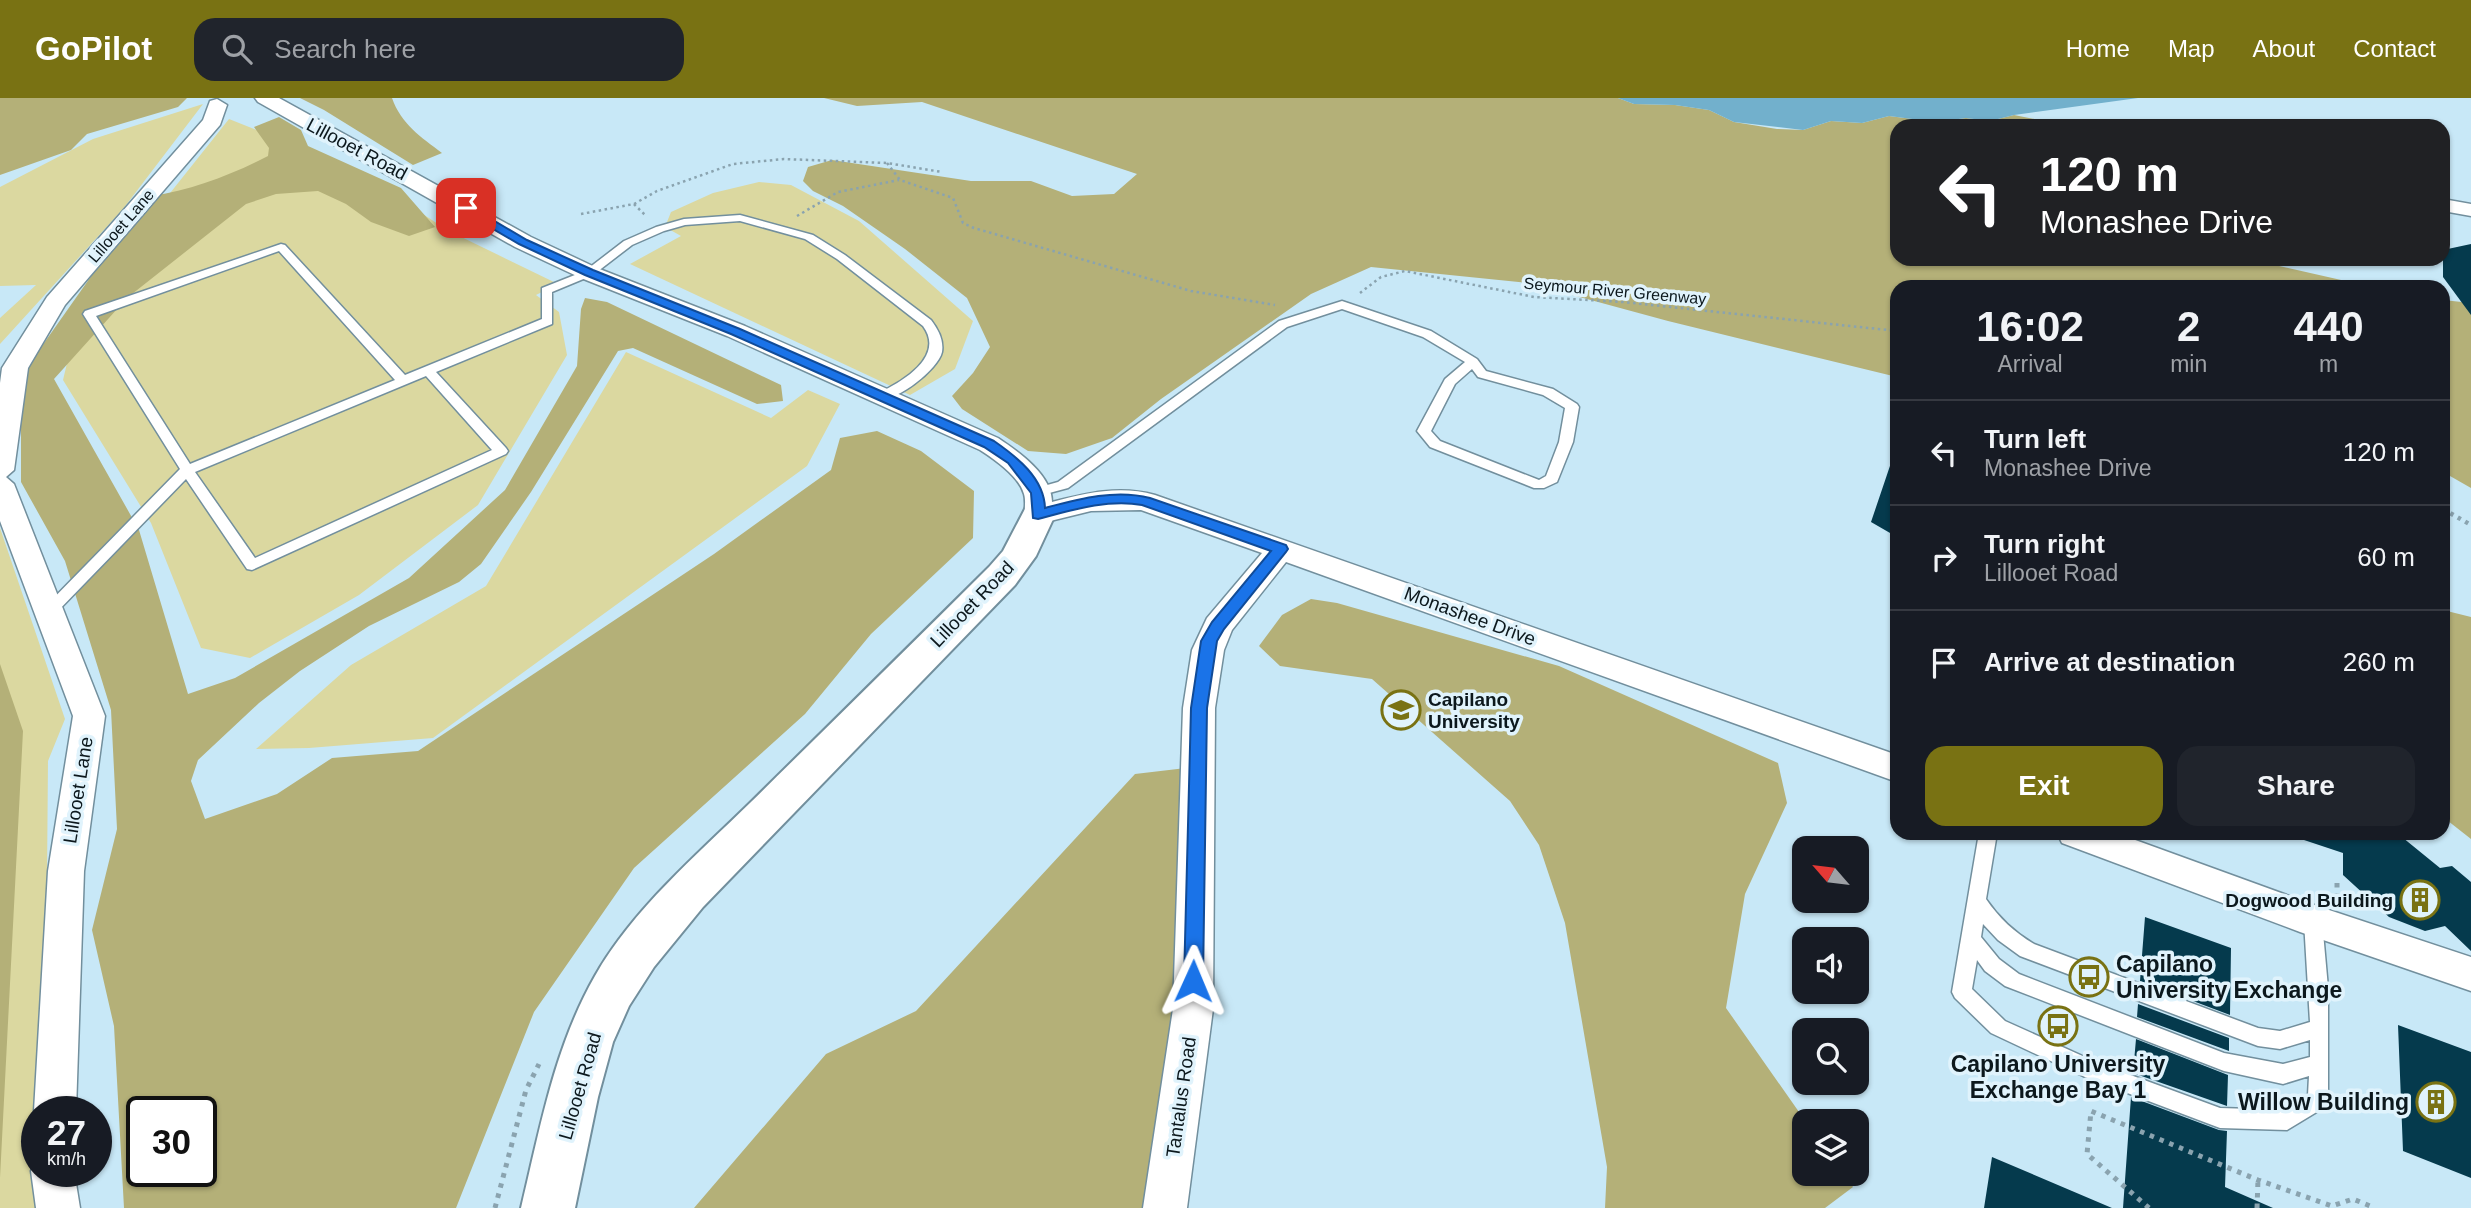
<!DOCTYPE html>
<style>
:root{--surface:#171b24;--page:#20242c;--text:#f1f3f6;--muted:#9ea1a6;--line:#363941;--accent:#797213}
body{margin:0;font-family:Arial,sans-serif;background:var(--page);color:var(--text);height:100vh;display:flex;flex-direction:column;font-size:26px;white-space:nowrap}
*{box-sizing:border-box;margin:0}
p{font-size:23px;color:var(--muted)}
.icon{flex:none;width:38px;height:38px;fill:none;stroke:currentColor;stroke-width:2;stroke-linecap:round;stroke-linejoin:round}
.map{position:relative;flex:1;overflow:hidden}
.details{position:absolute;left:1890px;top:182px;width:560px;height:560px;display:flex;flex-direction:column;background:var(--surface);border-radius:21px;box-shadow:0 2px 5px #0004}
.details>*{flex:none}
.banner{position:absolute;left:1890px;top:21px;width:560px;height:147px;border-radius:21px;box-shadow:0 2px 5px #0004;background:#202124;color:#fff;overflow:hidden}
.needle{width:46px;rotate:298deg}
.tools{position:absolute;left:1792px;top:738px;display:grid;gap:14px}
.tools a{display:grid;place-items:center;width:77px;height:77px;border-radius:14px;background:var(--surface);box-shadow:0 2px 5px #0004;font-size:35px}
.speed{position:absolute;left:21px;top:998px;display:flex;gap:14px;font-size:35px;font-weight:700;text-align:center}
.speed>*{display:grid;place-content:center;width:91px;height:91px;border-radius:50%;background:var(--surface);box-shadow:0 2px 5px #0004;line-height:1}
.speed small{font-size:18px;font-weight:400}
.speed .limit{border:4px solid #111;border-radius:10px;background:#fff;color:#111}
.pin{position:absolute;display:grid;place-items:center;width:60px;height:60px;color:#fff;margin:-30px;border-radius:14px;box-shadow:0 4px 10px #0006}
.me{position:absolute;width:77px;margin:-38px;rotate:1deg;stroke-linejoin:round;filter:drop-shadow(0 0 5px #0008)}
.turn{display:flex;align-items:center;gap:24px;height:147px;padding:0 35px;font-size:32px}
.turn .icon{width:91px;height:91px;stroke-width:2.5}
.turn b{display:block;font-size:49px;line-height:60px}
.eta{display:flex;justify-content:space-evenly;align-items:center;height:119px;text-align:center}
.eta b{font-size:42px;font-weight:700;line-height:49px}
.cta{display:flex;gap:14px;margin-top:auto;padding:14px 35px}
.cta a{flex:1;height:80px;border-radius:21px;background:var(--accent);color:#fff;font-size:28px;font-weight:700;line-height:80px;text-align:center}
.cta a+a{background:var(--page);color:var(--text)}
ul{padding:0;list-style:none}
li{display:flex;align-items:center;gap:21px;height:105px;padding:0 35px;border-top:2px solid var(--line)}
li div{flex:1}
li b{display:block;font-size:26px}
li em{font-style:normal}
header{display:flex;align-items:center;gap:42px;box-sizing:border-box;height:98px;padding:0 35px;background:var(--accent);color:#fff}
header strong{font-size:33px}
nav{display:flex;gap:38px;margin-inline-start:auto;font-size:24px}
.search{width:490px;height:63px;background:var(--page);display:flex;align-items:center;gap:18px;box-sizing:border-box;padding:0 24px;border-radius:21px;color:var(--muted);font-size:26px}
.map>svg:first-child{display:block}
.green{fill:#dbd8a0}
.forest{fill:#b4b078;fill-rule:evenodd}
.water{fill:#72b0cc}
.building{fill:#053a4d}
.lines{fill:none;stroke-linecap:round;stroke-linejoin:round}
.service-casing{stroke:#728f9d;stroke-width:3}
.minor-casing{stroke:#728f9d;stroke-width:3}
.tertiary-casing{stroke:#728f9d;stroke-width:4}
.path-far2{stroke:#8aa3af;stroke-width:2.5;stroke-dasharray:2.5 3.5;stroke-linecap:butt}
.path-far1{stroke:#8aa3af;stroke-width:4.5;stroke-dasharray:3.5 5;stroke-linecap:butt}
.path{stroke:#8aa3af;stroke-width:5;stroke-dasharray:4.5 6;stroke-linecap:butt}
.service{fill:#fff;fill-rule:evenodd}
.minor{fill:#fff;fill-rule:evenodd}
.tertiary{fill:#fff;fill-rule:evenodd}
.route{fill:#1a73e8;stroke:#114b97;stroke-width:2}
.labels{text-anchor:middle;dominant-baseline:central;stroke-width:7;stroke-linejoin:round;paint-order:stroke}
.far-street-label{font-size:16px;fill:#0c181d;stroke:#e0f3fc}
.street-label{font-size:19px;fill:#0c181d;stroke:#e0f3fc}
.poi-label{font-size:19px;font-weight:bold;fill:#0c181d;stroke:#e0f3fc;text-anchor:start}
.near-poi-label{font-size:23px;font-weight:bold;fill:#0c181d;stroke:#e0f3fc;text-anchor:start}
</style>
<header>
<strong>GoPilot</strong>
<div class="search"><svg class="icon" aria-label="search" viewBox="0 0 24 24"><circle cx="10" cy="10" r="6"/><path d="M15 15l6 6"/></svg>Search here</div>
<nav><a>Home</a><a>Map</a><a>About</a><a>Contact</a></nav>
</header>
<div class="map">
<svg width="2471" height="1110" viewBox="0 0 2471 1110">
<rect width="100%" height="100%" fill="#c8e8f7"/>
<path class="green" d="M203,6L123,111L0,246V220L36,187L0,188V89L93,41Z
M229,21L355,71L447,132L558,186L536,197L559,214L567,257L478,407L359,497L250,560L201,550L151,425L63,282L81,207Z
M759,84L791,87L859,123L973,223L955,271L910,297L630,166L681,138L665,129L671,114L713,95Z
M626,254L771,320L808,292L840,306L807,368L433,640L309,650L256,651L351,567L486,488Z
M0,430L65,621L48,663L45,1013H37V1073H45V1110H0Z"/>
<path class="forest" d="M0,0H187L178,9L87,36L71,52L0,77Z
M300,0H392C401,26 421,39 442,55L413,67L324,12Z
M824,0H1618L1634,6L1675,7L1709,12L1734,24L1777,31L1803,32L1831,23L1862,25L1889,18L1936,24L1966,20L1990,23L2014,17L2069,28H1897V161H2248L2372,189H1897V279L1668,223L1528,185L1371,169L1311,196L1161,301L1112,340L1066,356L1028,353L962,311L952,298L973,275L990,249L967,200L905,151L843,108L813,93L803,83L808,69L832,62L971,83H1031L1072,98L1114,96L1137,76L922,4L857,8Z
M279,19L301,32L308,48L401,90L435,129L409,138L371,124L346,106L318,93L276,96L246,106L127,200L54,281L139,432L188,596L235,580L409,480L505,392L577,268L581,211L585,200L607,204L781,287L783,303L757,306L633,250L618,253L531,394L481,466L459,484L369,528L300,573L259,605L198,662L191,683L205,721L277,696L332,660L418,653L714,456L831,372L840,340L877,333L921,353L974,393L973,440L871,536L805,616L634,770L534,914L456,1110H124L114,928L92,832L117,731L111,612L65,463L21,384V324L25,272L116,143L151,98C192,92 231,77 268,58L269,50L254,29ZM142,1013H201V1073H142Z
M2443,202L2471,205V390L2443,374Z
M1311,501L1337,505L1559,568L1778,665L1787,705L1745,796L1726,910L1806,1024L1804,1076H1844L1853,1089L1825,1110H1605L1607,1069L1565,825L1539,747L1510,703L1372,581L1280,568L1259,548L1282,517Z
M2443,512L2471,519V741L2443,719Z
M0,566L23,633L0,1080Z
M1186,670L1176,953L1153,1110H694L826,956L916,913L1135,676Z"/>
<path class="water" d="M1618,0H2138L2014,17L1990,23L1966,20L1936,24L1889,18L1862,25L1831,23L1803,32L1734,24L1709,12L1675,7L1634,6Z"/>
<path class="building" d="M2471,146V217L2443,179V152Z
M1893,359L1897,360V439L1871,424Z
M2295,735H2397L2440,770L2452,768L2471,784V853L2445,828L2425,833L2389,819L2343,777V755L2295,739Z
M2145,819L2231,850L2230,917L2140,883Z
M2138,906L2229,940V953L2137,919Z
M2398,927L2471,954V1080L2403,1053Z
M2136,941L2228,977L2227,1008L2133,975Z
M2131,999L2219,1032L2227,1033L2225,1089L2273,1110H2123Z
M1992,1059L2112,1110H1984Z"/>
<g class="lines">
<g class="service-casing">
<path id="service" d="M740,117L813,137L845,157L931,222C938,231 944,242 942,254C938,272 895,305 876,302V296C901,285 946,259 923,228L837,161L805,141L740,123L685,127L664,133L632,147L593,177L552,194V226L436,274L506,350L508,353L506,356L252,472L247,471L186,381L54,517L49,518L41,513L180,371L83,216L85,213L281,146L285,147L405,277L542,221V190L585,173L624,143L656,129L684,121ZM279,153L395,282L190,366L96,218ZM426,278L492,352L255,460L195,374Z
M1342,203L1431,233L1477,261L1486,273L1553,291L1577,306L1579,309L1573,344L1557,384L1544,390H1534L1430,349L1417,333L1445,281L1465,264L1423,239L1342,211L1287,229L1068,390L1038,398L1031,394L1033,391L1058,384L1279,223ZM1472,271L1478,279L1543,297L1565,310L1559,344L1546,378L1539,382L1440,343L1431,333L1455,286Z
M1979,735H1997L1986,801C1999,820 2014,834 2034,846L2258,930L2280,933L2310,924L2304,823L2306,817L2313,815L2320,817L2322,823L2328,890V1002L2325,1009L2287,1032L2220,1030L2085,979L1991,935L1955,900L1952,894ZM1983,826L1998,842L2020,858L2258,948L2280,951L2310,942V959L2283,966L2224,955L2019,876L1999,861L1981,839ZM1977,862L1985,873L2005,888L2224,973L2283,986L2309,978L2308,997L2284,1012L2220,1010L2098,965L2005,923L1972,891Z"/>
</g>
<g class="minor-casing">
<path id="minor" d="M255,0H279L531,139L597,170L745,228L998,340C1019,354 1052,377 1052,404C1086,395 1120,387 1155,397L1897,657V684L1286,464L1232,532L1224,552L1215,610L1213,911L1187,1110H1143L1173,911L1183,610L1192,552L1207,520L1262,455L1141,412L1091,413L1038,426L1028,424C1022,414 1027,406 1024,396C1019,378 994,361 980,352L727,238L581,180L515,149L258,4Z
M217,1L227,7L220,27L65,207L28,270L14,372L6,379L14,386L105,618L84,773L76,1013H37V1019L34,1013L48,773L73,618L0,423V285L2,270L47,199L203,22L210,3Z
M2443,101L2471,106V118L2443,113Z
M2057,735H2116L2317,808L2471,859V893L2300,834L2062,745Z
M37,1061V1073H74L80,1110H36L31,1073Z"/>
</g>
<g class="tertiary-casing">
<path id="tertiary" d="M1038,406L1050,409L1055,417L1036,458L1015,487L703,809L654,869L629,908L613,944L598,999L575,1110H521C540,1031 554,950 595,878C633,811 696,758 751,704C830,626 910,548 989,469L1003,453L1026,409Z"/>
</g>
<path class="path-far2" d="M887,65L900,82L953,100L963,125L974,130L1191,193L1275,207
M634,106L646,118
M581,116L634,106L657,93L733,66L784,61L887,65L942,74
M797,118L838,94L899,82
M1360,195L1381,179L1405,173L1534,199L1623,204L1897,233"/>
<path class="path-far1" d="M2443,411L2471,427"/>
<path class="path" d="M2337,785V801
M495,1110L526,992L539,966
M2149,1110L2087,1056L2091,1013L2258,1082L2332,1108L2353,1101L2375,1110
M2257,1110L2258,1082"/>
<use href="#service" class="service"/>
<use href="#minor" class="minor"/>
<use href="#tertiary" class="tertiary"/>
</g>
<path class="route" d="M462,108H469L527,142L593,172L740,231L994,343C1017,359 1044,380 1045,410C1079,401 1115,391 1150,400L1286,447L1288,451L1286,454L1224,531L1217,543L1207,610L1203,883L1200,889L1193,892L1186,889L1184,883L1191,610L1201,543L1212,524L1271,453L1142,407C1107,401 1072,412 1038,421L1033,420L1031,395L1008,365L984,349L731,236L585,177L519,146L462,113Z"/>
<defs>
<g id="university-ring" transform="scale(2.0125)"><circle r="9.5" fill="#e0f3fc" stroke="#797213" stroke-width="1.5"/><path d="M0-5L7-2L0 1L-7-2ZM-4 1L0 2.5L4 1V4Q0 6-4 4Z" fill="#797213"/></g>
<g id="building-ring" transform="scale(2.0125)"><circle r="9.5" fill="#e0f3fc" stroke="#797213" stroke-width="1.5"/><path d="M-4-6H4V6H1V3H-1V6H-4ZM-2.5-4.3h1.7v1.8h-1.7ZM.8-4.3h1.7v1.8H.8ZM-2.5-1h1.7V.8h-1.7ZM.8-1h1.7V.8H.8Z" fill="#797213"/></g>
<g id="bus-ring" transform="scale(2.0125)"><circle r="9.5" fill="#e0f3fc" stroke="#797213" stroke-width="1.5"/><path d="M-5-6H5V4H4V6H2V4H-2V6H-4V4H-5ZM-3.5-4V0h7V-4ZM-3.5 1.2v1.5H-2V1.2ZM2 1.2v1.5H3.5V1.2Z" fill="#797213"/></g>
</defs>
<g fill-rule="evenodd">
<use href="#university-ring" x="1401" y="612"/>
<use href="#building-ring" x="2420" y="802"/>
<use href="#bus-ring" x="2089" y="879"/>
<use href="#bus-ring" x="2058" y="928"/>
<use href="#building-ring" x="2436" y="1004"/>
</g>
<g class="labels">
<g class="far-street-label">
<text transform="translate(121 128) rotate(-49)">Lillooet Lane</text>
<text transform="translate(1615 193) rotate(5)">Seymour River Greenway</text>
</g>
<g class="street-label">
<text transform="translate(357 51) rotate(28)">Lillooet Road</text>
<text transform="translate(972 506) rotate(-46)">Lillooet Road</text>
<text transform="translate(1470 518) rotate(20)">Monashee Drive</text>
<text transform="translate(78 692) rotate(-81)">Lillooet Lane</text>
<text transform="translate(580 988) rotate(-74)">Lillooet Road</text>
<text transform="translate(1181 999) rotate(-82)">Tantalus Road</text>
</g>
<g class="poi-label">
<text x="1428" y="601">Capilano<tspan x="1428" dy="22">University</tspan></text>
<text x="2393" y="802" text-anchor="end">Dogwood Building</text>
</g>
<g class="near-poi-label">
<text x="2116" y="866">Capilano<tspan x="2116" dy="26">University Exchange</tspan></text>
<text x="2058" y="966" text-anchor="middle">Capilano University<tspan x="2058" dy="26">Exchange Bay 1</tspan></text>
<text x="2409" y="1004" text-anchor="end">Willow Building</text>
</g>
</g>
</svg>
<div class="tools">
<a><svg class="needle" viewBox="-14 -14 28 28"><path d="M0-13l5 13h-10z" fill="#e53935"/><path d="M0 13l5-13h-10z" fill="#9ea1a6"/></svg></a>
<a><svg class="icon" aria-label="sound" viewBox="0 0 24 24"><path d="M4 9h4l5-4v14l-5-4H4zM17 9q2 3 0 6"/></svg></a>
<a><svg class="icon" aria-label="search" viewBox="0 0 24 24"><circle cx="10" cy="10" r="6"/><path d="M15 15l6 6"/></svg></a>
<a><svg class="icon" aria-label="layers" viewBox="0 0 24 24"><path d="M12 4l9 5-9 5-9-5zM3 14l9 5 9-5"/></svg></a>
</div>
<div class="speed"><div>27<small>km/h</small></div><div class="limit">30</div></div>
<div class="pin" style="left:466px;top:110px;background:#d93025"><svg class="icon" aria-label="arrive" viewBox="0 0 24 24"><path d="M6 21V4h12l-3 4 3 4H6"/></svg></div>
<svg class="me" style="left:1193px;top:883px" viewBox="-20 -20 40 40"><path d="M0-17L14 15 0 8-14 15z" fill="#1a73e8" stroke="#fff" stroke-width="4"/></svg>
<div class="banner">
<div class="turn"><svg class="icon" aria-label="left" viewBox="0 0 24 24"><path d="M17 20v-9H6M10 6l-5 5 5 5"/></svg><div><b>120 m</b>Monashee Drive</div></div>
</div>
<section class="details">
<div class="eta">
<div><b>16:02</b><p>Arrival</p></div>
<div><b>2</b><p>min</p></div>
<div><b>440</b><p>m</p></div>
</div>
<ul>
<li><svg class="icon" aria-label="left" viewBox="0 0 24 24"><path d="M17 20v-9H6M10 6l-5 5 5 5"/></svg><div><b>Turn left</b><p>Monashee Drive</p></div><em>120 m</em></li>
<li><svg class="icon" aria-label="right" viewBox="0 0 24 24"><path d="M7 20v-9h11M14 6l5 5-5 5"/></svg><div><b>Turn right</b><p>Lillooet Road</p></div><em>60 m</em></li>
<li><svg class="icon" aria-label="arrive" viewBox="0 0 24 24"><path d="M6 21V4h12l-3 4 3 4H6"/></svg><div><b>Arrive at destination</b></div><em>260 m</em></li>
</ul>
<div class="cta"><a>Exit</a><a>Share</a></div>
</section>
</div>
